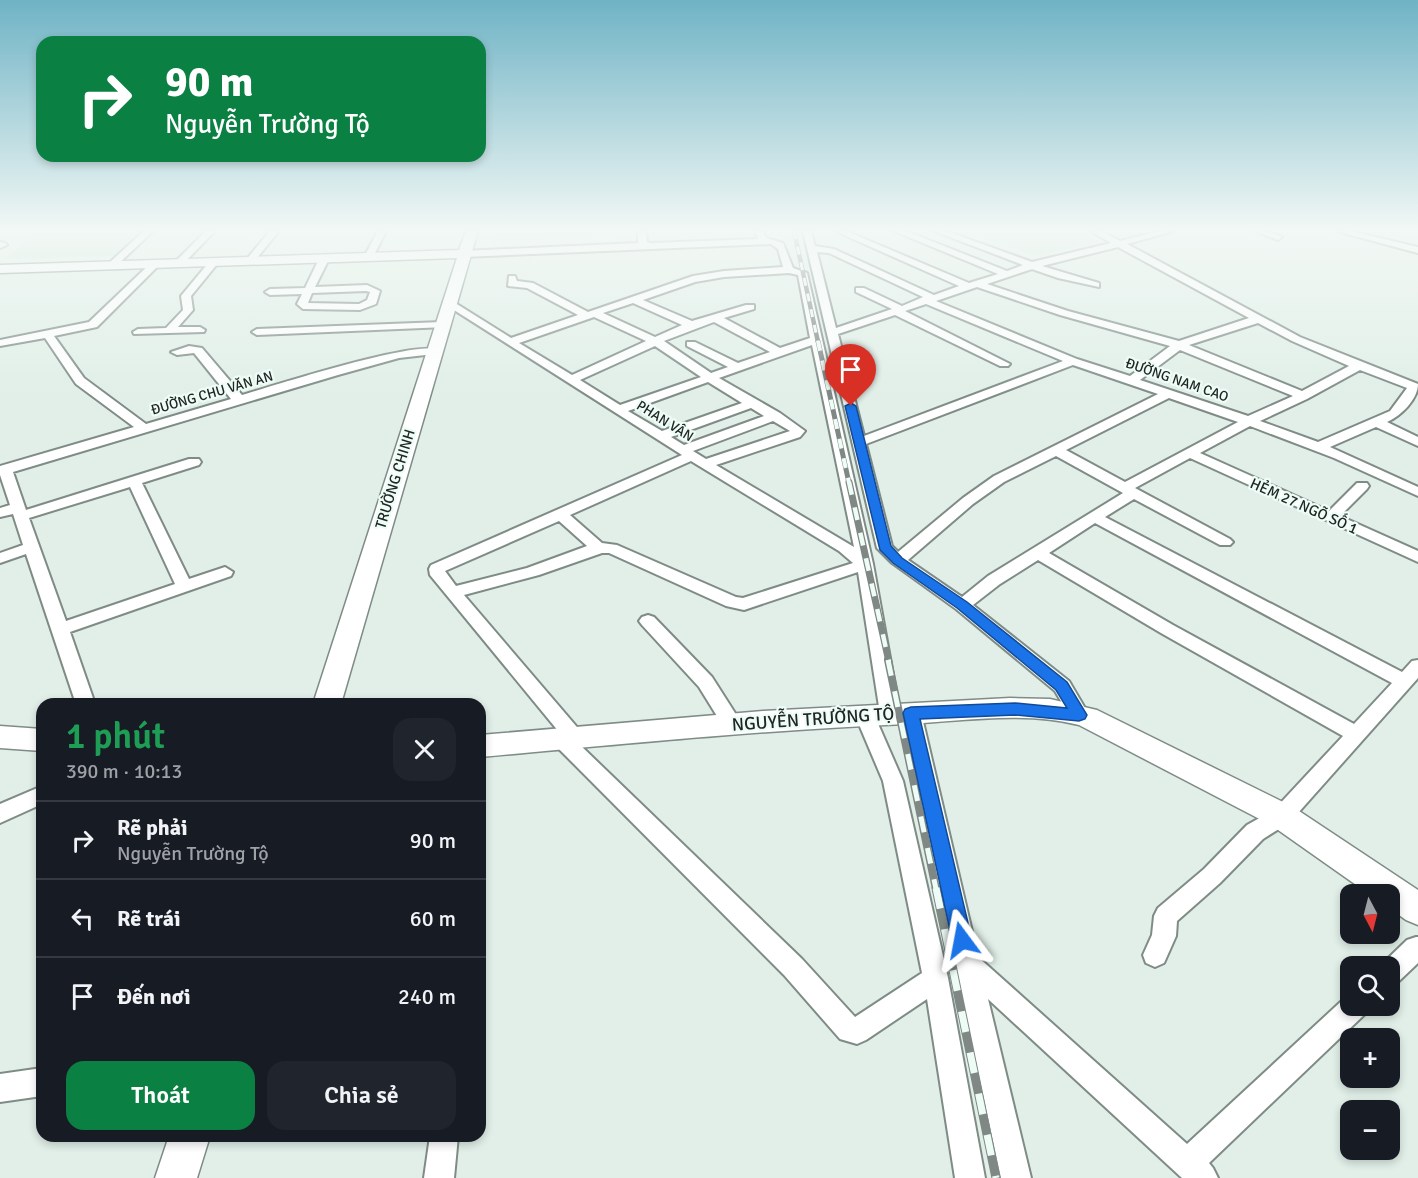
<!DOCTYPE html>
<html lang="vi">
<meta charset="utf-8">
<style>
:root{--surface:#171b24;--page:#20242c;--text:#f1f3f6;--muted:#9ea1a6;--line:#363941;--accent:#0b8043}
body{margin:0;font-family:Signika,sans-serif;background:var(--page);color:var(--text);height:100vh;display:flex;flex-direction:column;font-size:22px;white-space:nowrap}
*{box-sizing:border-box;margin:0}
p{font-size:20px;color:var(--muted)}
.icon{flex:none;width:33px;height:33px;fill:none;stroke:currentColor;stroke-width:2;stroke-linecap:round;stroke-linejoin:round}
.map{position:relative;flex:1;overflow:hidden}
.sheet{position:absolute;left:36px;top:698px;width:450px;height:444px;display:flex;flex-direction:column;background:var(--surface);border-radius:18px;box-shadow:0 3px 9px #0003}
.sheet>*{flex:none}
.banner{position:absolute;left:36px;top:36px;width:450px;height:126px;border-radius:18px;box-shadow:0 3px 9px #0003;background:#0b8043;color:#fff;overflow:hidden}
.needle{width:39px;rotate:173deg}
.buttons{position:absolute;left:1340px;top:884px;display:grid;gap:12px}
.buttons a{display:grid;place-items:center;width:60px;height:60px;border-radius:12px;background:var(--surface);box-shadow:0 3px 9px #0003;font-size:30px}
.pin{position:absolute;display:grid;place-items:center;width:51px;height:51px;color:#fff;margin:-62px -26px;border-radius:50% 50% 50% 0;rotate:-45deg;box-shadow:0 0 6px #0007}
.pin .icon{rotate:45deg}
.me{position:absolute;width:66px;margin:-33px;rotate:347deg;stroke-linejoin:round;filter:drop-shadow(0 0 4px #0008)}
.turn{display:flex;align-items:center;gap:21px;height:126px;padding:0 30px;font-size:27px}
.turn .icon{width:78px;height:78px;stroke-width:2.5}
.turn b{display:block;font-size:42px;line-height:51px}
.round{display:grid;place-items:center;flex:none;width:63px;height:63px;border-radius:18px;background:var(--page)}
.summary{display:flex;align-items:center;justify-content:space-between;height:102px;padding:0 30px}
h1{font-size:36px;font-weight:600;line-height:45px;color:#1e9e55}
.cta{display:flex;gap:12px;margin-top:auto;padding:12px 30px}
.cta a{flex:1;height:69px;border-radius:18px;background:var(--accent);color:#fff;font-size:24px;font-weight:600;line-height:69px;text-align:center}
.cta a+a{background:var(--page);color:var(--text)}
ul{padding:0;list-style:none}
li{display:flex;align-items:center;gap:18px;height:78px;padding:0 30px;border-top:2px solid var(--line)}
li div{flex:1}
li b{display:block;font-size:22px}
li em{font-style:normal}
.map>svg:first-child{display:block}
.built{fill:#d0e6dc}
.lines{fill:none;stroke-linecap:round;stroke-linejoin:round}
.street-casing{stroke:#7f8c86;stroke-width:4}
.secondary-casing{stroke:#7f8c86;stroke-width:3}
.street{fill:#fff;fill-rule:evenodd}
.secondary{fill:#fff;fill-rule:evenodd}
.rail-far4-casing{stroke:#7f8884;stroke-width:4.5}
.rail-far3-casing{stroke:#7f8884;stroke-width:5}
.rail-far2-casing{stroke:#7f8884;stroke-width:7}
.rail-far1-casing{stroke:#7f8884;stroke-width:8}
.rail-casing{stroke:#7f8884;stroke-width:9}
.rail-far4{stroke:#eefcf6;stroke-width:3;stroke-dasharray:8;stroke-linecap:butt}
.rail-far3{stroke:#eefcf6;stroke-width:4;stroke-dasharray:10;stroke-linecap:butt}
.rail-far2{stroke:#eefcf6;stroke-width:4.5;stroke-dasharray:13;stroke-linecap:butt}
.rail-far1{stroke:#eefcf6;stroke-width:5;stroke-dasharray:16;stroke-linecap:butt}
.rail{stroke:#eefcf6;stroke-width:7;stroke-dasharray:21;stroke-linecap:butt}
.route{fill:#1a73e8;stroke:#114b97;stroke-width:1.5}
.labels{text-anchor:middle;dominant-baseline:central;stroke-width:4.5;stroke-linejoin:round;paint-order:stroke}
.far-street-label{font-size:14px;fill:#212624;stroke:#eefcf6}
.street-label{font-size:15px;fill:#212624;stroke:#eefcf6}
.near-street-label{font-size:18px;fill:#212624;stroke:#eefcf6}
</style>
<div class="map">
<svg width="1418" height="1178" viewBox="0 0 1418 1178">
<rect width="100%" height="100%" fill="#e1efe8"/>
<path class="built" d="M40,231H147L118,256L4,259Z
M497,231H609L610,233L599,237L493,240Z
M965,231H1069L1102,241L1037,256Z"/>
<g class="lines">
<g class="street-casing">
<path id="street" d="M144,231H153L114,268H108V264Z
M206,231H215L181,266H175V262Z
M270,231H279L252,264H246V260Z
M378,231H386L372,259H366L364,257Z
M638,231H646L647,242L650,243L758,239L755,231H763L766,238L783,243L793,268L807,273L873,564L900,713L897,718L890,720L883,718L880,713L858,572L744,610L726,606L609,553H602L539,575L464,595L582,733L585,738L579,744L802,959L855,1017L922,973L883,781L855,715L858,710L865,708L872,710L903,781L948,978L985,1178H955L927,999L866,1040L857,1044L840,1039L784,975L554,744L551,739L554,734L559,732L430,575L429,569L431,565L682,455L443,303L452,301L511,338L578,315L527,288L508,286L509,276H515L517,281L533,283L588,312L693,276L724,271L783,267L778,249L771,244L463,257L458,254L463,251L638,243ZM789,273L798,275L810,338L780,348L724,318L754,309V305H746L692,321L643,300L695,282L724,277ZM633,303L682,325L655,337L603,313ZM594,317L646,341L572,375L519,343ZM714,322L770,352L738,363L695,342H687V346L728,367L711,373L664,341ZM812,345L854,547L716,465L800,437L805,431L780,413L719,378ZM655,346L701,377L620,405L580,380ZM708,382L742,403L662,431L628,411ZM751,408L764,416L684,445L671,437ZM773,421L790,431L706,459L693,451ZM691,461L839,551L853,563L743,598L736,597L617,545L602,543L570,515ZM559,521L587,546L527,568L456,586L445,571Z
M803,231H811L815,246L834,249L934,295L959,286L835,231H846L969,283L998,274L894,231H906L1007,271L1023,265L934,231H946L1032,262L1111,243L1091,231H1101L1120,241L1160,231H1174L1127,244L1300,337L1418,384C1418,399 1401,416 1387,422L1418,437V446L1376,427L1330,447L1418,487V496L1334,458L1250,426L1200,453L1329,511L1357,483H1367L1369,486L1367,489L1340,516L1418,551V562L1190,458L1135,488L1230,539L1233,542L1230,545H1220L1134,499L1105,517L1402,672L1412,661L1418,660V678L1290,822L1263,839L1220,883L1177,921L1176,936L1164,963L1155,967L1146,963L1143,955L1152,935L1154,916L1158,908L1204,869L1247,825L1274,810L1343,736L1161,633L1038,560L1000,584L973,605L1069,681L1089,715L1086,720L1079,722L1072,720L1055,691L956,609L892,563L877,548ZM1118,247L1249,318L1179,341L1068,311L987,284L1032,269L1058,278L1099,287V283L1042,266ZM817,252L829,253L923,297L902,306L864,288H856V292L892,309L836,328ZM977,287L1060,315L1170,346L1130,376L1077,359L936,301ZM926,304L1063,361L864,436L838,334L895,315L1000,366H1008L1010,364L905,311ZM1258,323L1292,341L1349,366L1302,391L1189,345ZM1180,350L1293,396L1248,416L1140,380ZM1073,365L1158,394L994,476L963,498L898,552L892,546L866,444ZM1360,370L1407,388L1390,411L1318,442L1260,421L1307,399ZM1169,398L1238,422L1125,482L1066,450ZM1056,456L1123,493L988,576L962,597L908,560L973,504L1004,482ZM1095,523L1392,683L1354,724L1173,625L1049,553Z
M1255,231H1268L1282,237L1278,240Z
M1336,231H1350L1418,247V253Z
M0,242L5,243L7,245L0,248Z
M324,256L329,259L315,287L367,285L380,291L376,304L360,310L303,309L297,304L302,294L270,295L265,292L270,289L305,288L319,259ZM366,291L370,292L367,300L359,304L308,303L312,293Z
M210,261L218,263L191,296L193,310L178,327H200L205,330L204,332L134,334L133,332L138,329L166,328L183,310L181,296Z
M152,262L160,264L97,327L54,336L84,378L146,424L231,399L194,353L177,355L171,352L189,346L202,348L242,395C270,387 424,337 440,351L434,354L399,358L338,375L13,472L26,510L189,459H199L201,462L199,465L142,483L189,579L225,567L233,572L231,576L70,632L95,704H76L26,554L0,563V553L23,545L13,514L0,517V508L10,505L0,475V466L134,427L76,384L45,338L0,346V340L89,322ZM130,487L175,584L66,621L29,518Z
M442,322L447,325L446,327L257,335L252,332L257,329Z
M648,615L654,617L712,677L742,724L739,729L732,731L725,729L699,687L642,625L639,621L642,617Z
M911,706L918,708L921,713L978,957L1187,1144L1347,996L1350,995V1005H1369L1365,1014L1209,1163L1213,1168L1218,1178H1182L988,999L1031,1178H1001L901,713L904,708Z
M42,786V804L0,823V804Z
M1416,937H1418V963L1398,982L1389,986V966H1380L1407,940Z
M42,1068V1096L0,1102V1074Z
M430,1136H458L454,1178H424Z"/>
</g>
<g class="secondary-casing">
<path id="secondary" d="M466,231H478L341,704H313L457,258L0,273V265L459,250Z
M1010,698L1050,699L1097,710L1293,807L1418,890V925L1406,920L1389,908V894H1369L1271,825L1079,725C1024,711 963,721 907,724C764,730 622,744 480,757V735L763,711Z
M0,726L42,729V751L0,748Z
M169,1136H210L197,1178H155Z"/>
</g>
<use href="#street" class="street"/>
<use href="#secondary" class="secondary"/>
<g class="rail-far4-casing">
<path id="rail-far4" d="M794,231L818,342"/>
</g>
<g class="rail-far3-casing">
<path id="rail-far3" d="M818,341L849,483"/>
</g>
<g class="rail-far2-casing">
<path id="rail-far2" d="M849,482L889,662"/>
</g>
<g class="rail-far1-casing">
<path id="rail-far1" d="M888,660L936,889"/>
</g>
<g class="rail-casing">
<path id="rail" d="M936,888L996,1178"/>
</g>
<use href="#rail-far4" class="rail-far4"/>
<use href="#rail-far3" class="rail-far3"/>
<use href="#rail-far2" class="rail-far2"/>
<use href="#rail-far1" class="rail-far1"/>
<use href="#rail" class="rail"/>
</g>
<linearGradient id="sky" x2="0" y2="1"><stop stop-color="#6fb3c5"/><stop offset="0.58" stop-color="#f2f8f5"/><stop offset="1" stop-color="#f2f8f5" stop-opacity="0"/></linearGradient>
<rect width="1418" height="396" fill="url(#sky)"/>
<path class="route" d="M851,403L856,406L891,546L902,558L967,602L1067,682L1087,715L1085,719L1079,721L1015,715L920,719L972,940L969,947L962,949L955,947L952,940L903,713L905,709L911,707L1015,703L1067,708L1056,690L957,608L893,563L880,550L845,406Z"/>
<g class="labels">
<g class="far-street-label">
<text transform="translate(1177 380) rotate(19)">ĐƯỜNG NAM CAO</text>
<text transform="translate(212 393) rotate(-16)">ĐƯỜNG CHU VĂN AN</text>
<text transform="translate(665 421) rotate(32)">PHAN VÂN</text>
</g>
<g class="street-label">
<text transform="translate(395 479) rotate(-73)">TRƯỜNG CHINH</text>
<text transform="translate(1304 506) rotate(24)">HẺM 27 NGÕ SỐ 1</text>
</g>
<g class="near-street-label">
<text transform="translate(813 719) rotate(-4)">NGUYỄN TRƯỜNG TỘ</text>
</g>
</g>
</svg>
<div class="buttons">
<a><svg class="needle" viewBox="-14 -14 28 28"><path d="M0-13l5 13h-10z" fill="#e53935"/><path d="M0 13l5-13h-10z" fill="#9ea1a6"/></svg></a>
<a><svg class="icon" aria-label="search" viewBox="0 0 24 24"><circle cx="10" cy="10" r="6"/><path d="M15 15l6 6"/></svg></a>
<a>+</a>
<a>−</a>
</div>
<div class="pin" style="left:851px;top:406px;background:#d93025"><svg class="icon" aria-label="arrive" viewBox="0 0 24 24"><path d="M6 21V4h12l-3 4 3 4H6"/></svg></div>
<svg class="me" style="left:962px;top:940px" viewBox="-20 -20 40 40"><path d="M0-17L14 15 0 8-14 15z" fill="#1a73e8" stroke="#fff" stroke-width="4"/></svg>
<div class="banner">
<div class="turn"><svg class="icon" aria-label="right" viewBox="0 0 24 24"><path d="M7 20v-9h11M14 6l5 5-5 5"/></svg><div><b>90 m</b>Nguyễn Trường Tộ</div></div>
</div>
<section class="sheet">
<div class="summary"><div><h1>1 phút</h1><p>390 m · 10:13</p></div><a class="round"><svg class="icon" aria-label="close" viewBox="0 0 24 24"><path d="M6 6l12 12M18 6L6 18"/></svg></a></div>
<ul>
<li><svg class="icon" aria-label="right" viewBox="0 0 24 24"><path d="M7 20v-9h11M14 6l5 5-5 5"/></svg><div><b>Rẽ phải</b><p>Nguyễn Trường Tộ</p></div><em>90 m</em></li>
<li><svg class="icon" aria-label="left" viewBox="0 0 24 24"><path d="M17 20v-9H6M10 6l-5 5 5 5"/></svg><div><b>Rẽ trái</b></div><em>60 m</em></li>
<li><svg class="icon" aria-label="arrive" viewBox="0 0 24 24"><path d="M6 21V4h12l-3 4 3 4H6"/></svg><div><b>Đến nơi</b></div><em>240 m</em></li>
</ul>
<div class="cta"><a>Thoát</a><a>Chia sẻ</a></div>
</section>
</div>
